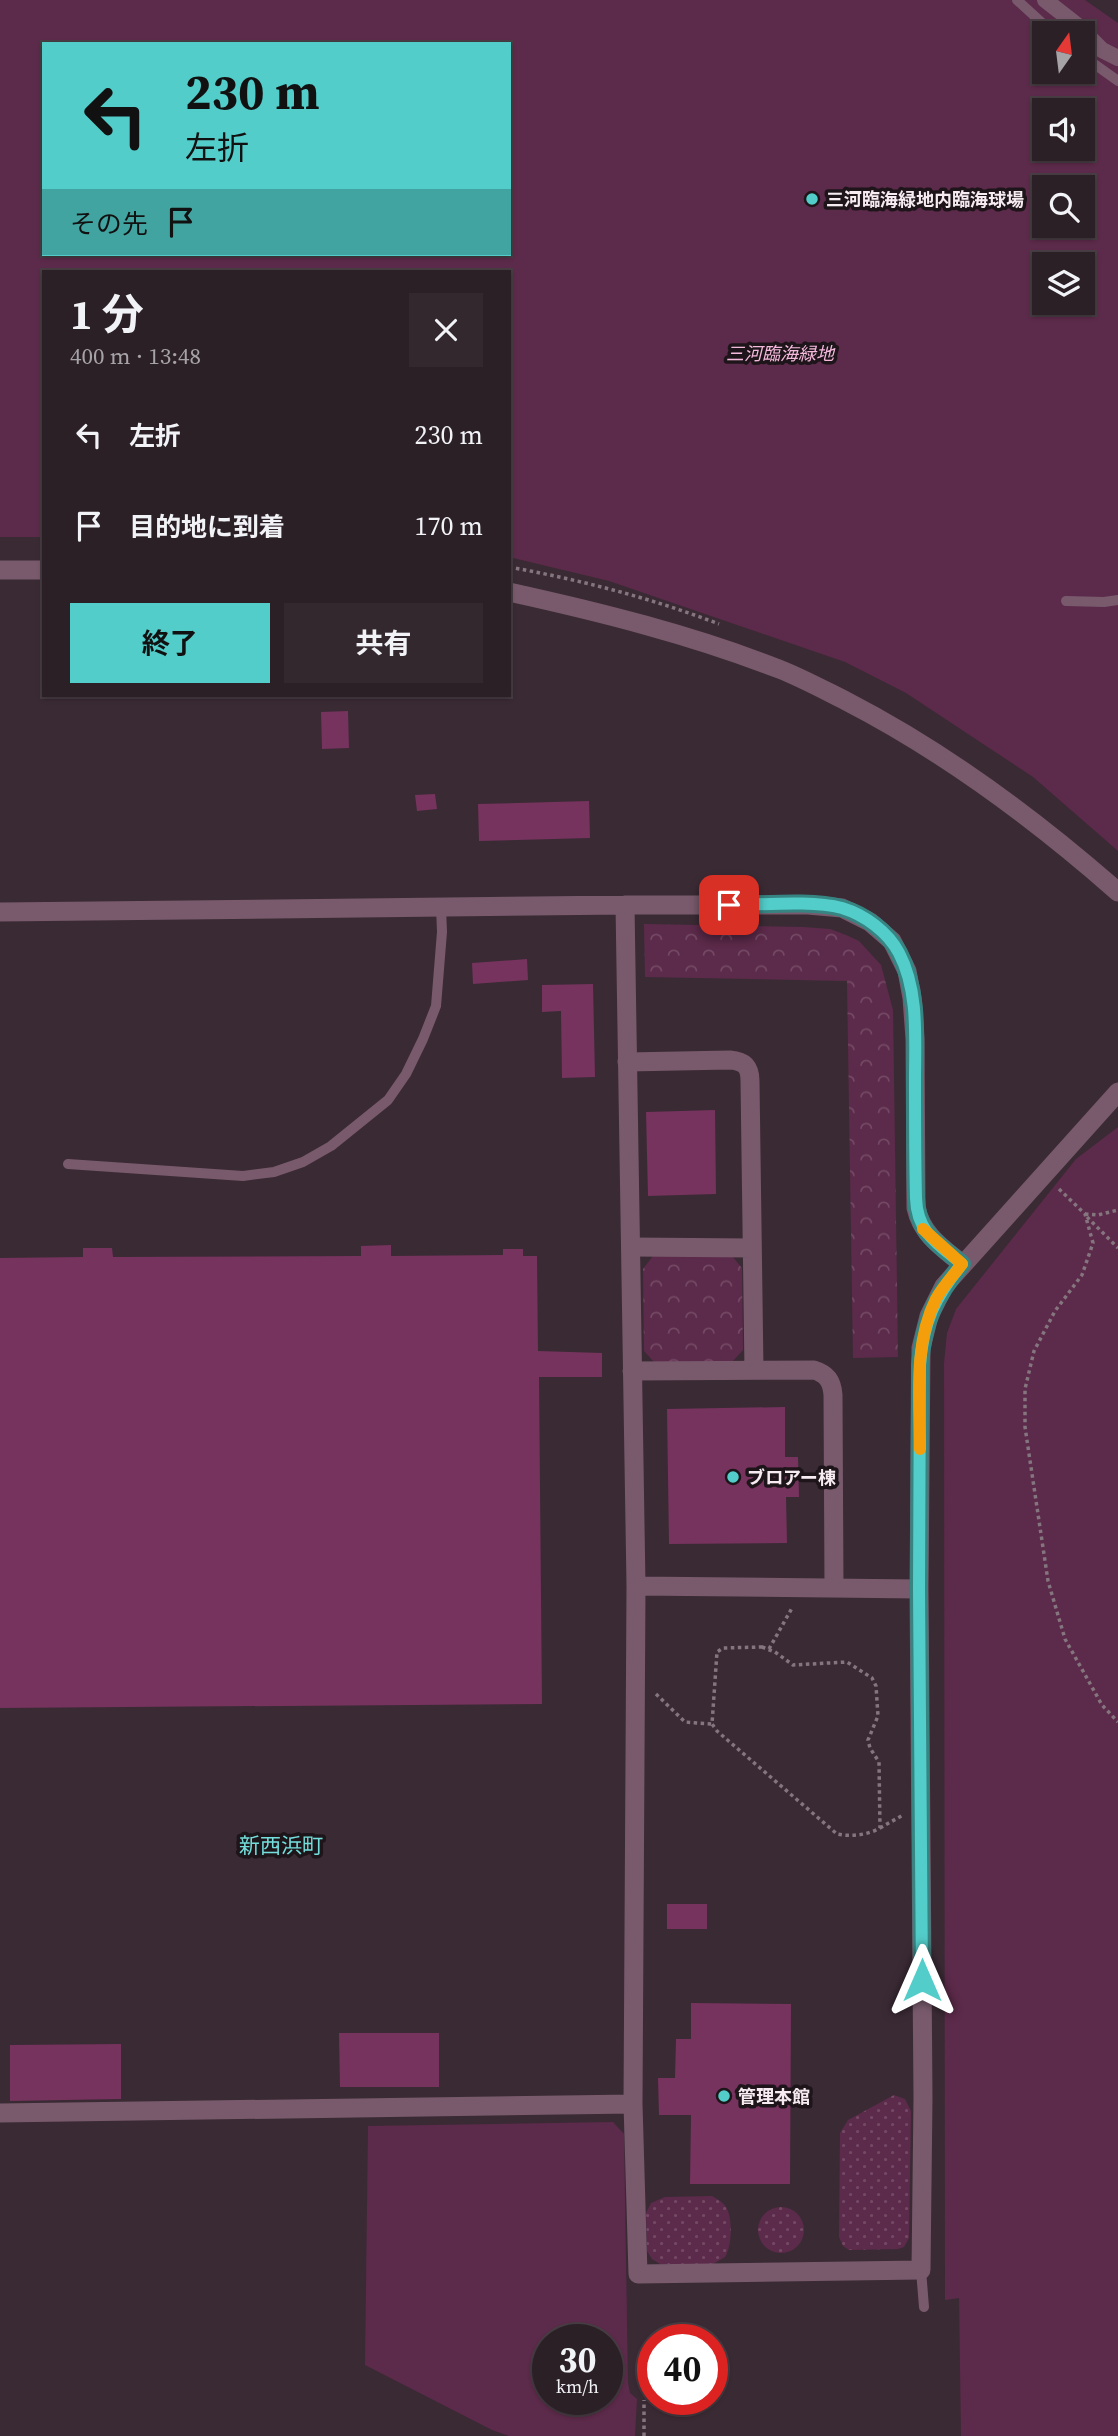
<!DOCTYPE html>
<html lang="ja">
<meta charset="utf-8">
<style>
:root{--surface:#2c2027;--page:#34282f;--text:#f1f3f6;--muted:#a6a3a7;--line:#483e44;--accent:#53cdca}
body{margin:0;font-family:"Source Serif 4","Noto Sans JP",serif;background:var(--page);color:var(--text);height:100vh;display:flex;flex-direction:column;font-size:26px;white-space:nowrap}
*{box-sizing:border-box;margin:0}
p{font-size:23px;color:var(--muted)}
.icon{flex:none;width:38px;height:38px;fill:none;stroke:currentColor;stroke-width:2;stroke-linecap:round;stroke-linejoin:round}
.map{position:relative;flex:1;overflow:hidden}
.drawer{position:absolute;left:42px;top:270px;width:469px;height:427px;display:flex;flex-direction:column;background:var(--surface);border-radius:0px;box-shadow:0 2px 5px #0004,0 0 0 2px var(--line)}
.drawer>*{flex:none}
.guide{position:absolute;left:42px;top:42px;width:469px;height:214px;border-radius:0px;box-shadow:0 2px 5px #0004,0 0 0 2px var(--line);background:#53cdca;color:#111;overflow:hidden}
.needle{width:46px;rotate:14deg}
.controls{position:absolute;left:1032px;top:21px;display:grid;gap:14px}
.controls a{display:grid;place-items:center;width:63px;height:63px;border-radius:0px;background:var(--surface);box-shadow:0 2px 5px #0004,0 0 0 2px var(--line);font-size:35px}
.speed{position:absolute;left:532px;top:2324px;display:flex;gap:14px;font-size:35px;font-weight:700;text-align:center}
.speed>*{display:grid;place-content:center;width:91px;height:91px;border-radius:50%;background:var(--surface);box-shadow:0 2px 5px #0004,0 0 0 2px var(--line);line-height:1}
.speed small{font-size:18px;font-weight:400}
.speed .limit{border:10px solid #d22;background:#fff;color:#111}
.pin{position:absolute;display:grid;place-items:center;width:60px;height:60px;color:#fff;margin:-30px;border-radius:14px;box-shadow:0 4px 10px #0006}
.me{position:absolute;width:77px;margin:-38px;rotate:0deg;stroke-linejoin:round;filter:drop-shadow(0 0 5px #0008)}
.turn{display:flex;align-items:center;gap:24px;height:147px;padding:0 28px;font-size:32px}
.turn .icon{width:91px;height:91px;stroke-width:2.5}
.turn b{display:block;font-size:49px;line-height:60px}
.then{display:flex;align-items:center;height:66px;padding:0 28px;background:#0003;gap:14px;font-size:26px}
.round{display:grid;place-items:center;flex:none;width:74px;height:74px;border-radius:0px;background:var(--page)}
.summary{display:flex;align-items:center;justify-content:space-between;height:119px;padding:0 28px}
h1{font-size:42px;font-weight:700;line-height:52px}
.cta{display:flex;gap:14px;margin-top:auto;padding:14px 28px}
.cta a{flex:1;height:80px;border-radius:0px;background:var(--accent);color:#111;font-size:28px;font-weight:700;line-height:80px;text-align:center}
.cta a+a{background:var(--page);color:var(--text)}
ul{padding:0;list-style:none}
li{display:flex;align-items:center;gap:21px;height:91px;padding:0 28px}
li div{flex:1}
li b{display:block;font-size:26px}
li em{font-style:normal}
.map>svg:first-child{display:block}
.grass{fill:url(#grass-dots)}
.forest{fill:url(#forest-crowns)}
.park{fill:#5c2a4a;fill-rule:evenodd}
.building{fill:#75335e}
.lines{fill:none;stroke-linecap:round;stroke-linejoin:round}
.path{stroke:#84757e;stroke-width:3.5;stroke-dasharray:3.5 3.5;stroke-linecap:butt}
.service{stroke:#785a6c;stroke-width:10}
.pedestrian{stroke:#785a6c;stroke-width:16}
.minor{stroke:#785a6c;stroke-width:19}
.tertiary{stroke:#785a6c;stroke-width:19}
.route-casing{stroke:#368583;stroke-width:18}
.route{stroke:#53cdca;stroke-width:12}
.slow{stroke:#f59e0b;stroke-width:12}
.poi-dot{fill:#53cdca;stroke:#1d1519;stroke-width:2.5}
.labels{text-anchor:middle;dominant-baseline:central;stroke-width:7;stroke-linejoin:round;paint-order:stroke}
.poi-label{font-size:18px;font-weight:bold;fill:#f7ebf2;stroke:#1d1519;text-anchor:start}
.park-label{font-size:18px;font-style:italic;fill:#f5b9dd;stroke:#1d1519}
.quarter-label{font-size:21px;fill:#73dedb;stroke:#1d1519}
</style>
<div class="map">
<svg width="1118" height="2436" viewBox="0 0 1118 2436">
<defs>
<pattern id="grass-dots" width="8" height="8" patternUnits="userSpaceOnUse" patternTransform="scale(1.75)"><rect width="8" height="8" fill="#5c2a4a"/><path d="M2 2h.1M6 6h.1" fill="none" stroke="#744965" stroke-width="1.8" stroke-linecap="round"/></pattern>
<pattern id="forest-crowns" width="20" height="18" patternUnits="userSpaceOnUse" patternTransform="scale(1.75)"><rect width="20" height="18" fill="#5c2a4a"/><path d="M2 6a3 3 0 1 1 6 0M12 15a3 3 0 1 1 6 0" fill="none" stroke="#744965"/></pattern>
</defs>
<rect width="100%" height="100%" fill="#3a2a34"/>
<path class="grass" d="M894,2095L905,2099L911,2111L909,2238L904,2247L898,2249L849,2250L843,2246L839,2237L840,2133L848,2120Z
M712,2196C717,2199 722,2201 726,2207C733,2218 732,2246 725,2257L713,2264H660L652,2259L647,2251L646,2213L651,2203L665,2197Z
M758 2230a23 23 0 1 1 46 0a23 23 0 1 1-46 0Z"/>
<path class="forest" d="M644,924L803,927L830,929L846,935L859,941L881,965L893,1010L898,1357L853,1358L847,981L645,977Z
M731,1255L742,1268L743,1350L732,1362L655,1363L644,1351L643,1269L653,1256Z"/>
<path class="park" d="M0,0H1085L1118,23V851L1033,777L906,693L845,662L609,581L509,557V271H44V537H0ZM1045,33H1083V72H1045ZM44,44H509V254H44ZM1045,110H1083V149H1045ZM1045,187H1083V226H1045ZM1045,264H1083V303H1045Z
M1118,1127V2436H961L959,2298L945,2300L944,1363L947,1333L956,1309L1076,1159Z
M613,2122L624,2134L628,2383L630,2393L637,2399L635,2436H509L492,2430L365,2365L368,2126ZM548,2340H607V2399H548Z"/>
<path class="building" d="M348,711L349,748L322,749L321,712Z
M435,794L437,809L417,811L415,795Z
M589,801L590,838L479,841L478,804Z
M527,959L528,980L473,984L472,963Z
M593,984L595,1077L562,1078L561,1011L542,1012V985Z
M715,1110L716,1194L648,1196L646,1112Z
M391,1245V1256L503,1255V1249H523V1256H537L538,1351L602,1353V1377H539L542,1704L0,1708V1258L83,1257V1248H112L113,1257L361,1256V1246Z
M785,1407V1457H798L799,1497H786L787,1543L669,1544L667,1409Z
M667,1904H707V1929H667Z
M691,2003L791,2004L790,2184H690L691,2115H659L658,2078H675L676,2039H691Z
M339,2033H439V2087H340Z
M121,2044V2099L10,2101V2045Z"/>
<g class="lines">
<path class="path" d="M509,567C581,580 651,598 719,624
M1059,1189L1085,1214L1093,1243L1082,1275L1055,1311L1034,1351L1025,1389V1427L1048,1581L1065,1639L1102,1705L1118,1722
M1085,1214L1098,1215L1118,1210
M1087,1217L1118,1248
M762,1647L775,1652L793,1665L847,1662L872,1678L876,1686L878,1716L868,1740L870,1748L879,1762L880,1828C868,1835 850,1837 837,1834L717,1731L712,1724L717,1652L723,1648Z
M769,1649L792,1608
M656,1694L685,1722L712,1724
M880,1828L903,1815
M644,2436V2400"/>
<path class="service" d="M1017,0L1053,33
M1083,56L1118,81
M1066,601L1104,602L1118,600
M68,1164L243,1176L274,1172L303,1162L331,1146L388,1100L406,1074L423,1039L436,1006L442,932L441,907
M921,2270L924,2307"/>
<path class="pedestrian" d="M1045,0L1077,25L1102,50L1118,58"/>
<path class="minor" d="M627,1062L730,1060C745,1061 750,1067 750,1081L754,1370
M631,1247L752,1248
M632,1371L814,1370C827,1374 832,1381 833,1395L834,1587"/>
<path class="tertiary" d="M0,570H44
M509,592C600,612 692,635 779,669C802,678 824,690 846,701C945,752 1035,819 1118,892
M625,905L636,1586L633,2104L638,2274L921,2270L923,2098L919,1589L921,1348L929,1316L944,1286L1118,1092
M0,912L625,905H808L842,908L870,922L892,941L907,971L912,998L915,1039L916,1208C922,1235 943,1248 962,1264
M636,1586L919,1589
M0,2113L633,2104"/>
</g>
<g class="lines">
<g class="route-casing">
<path id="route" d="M729,905C762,905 811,900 842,908C865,915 888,932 899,953C919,991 915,1039 915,1080C915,1119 915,1159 916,1198C917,1233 938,1244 962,1264C935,1297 923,1322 920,1365L919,1589L922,1980"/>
</g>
<use href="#route" class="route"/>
<path class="slow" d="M920,1449C920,1400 913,1345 936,1299C943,1286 953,1276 962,1264L923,1229"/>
</g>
<g class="poi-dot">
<circle cx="812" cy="199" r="7"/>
<circle cx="733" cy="1477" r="7"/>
<circle cx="724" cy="2096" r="7"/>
</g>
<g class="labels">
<g class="poi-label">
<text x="826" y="199">三河臨海緑地内臨海球場</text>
<text x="747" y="1477">ブロアー棟</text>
<text x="738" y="2096">管理本館</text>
</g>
<g class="park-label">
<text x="780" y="353">三河臨海緑地</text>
</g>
<g class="quarter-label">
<text x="281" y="1845">新西浜町</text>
</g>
</g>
</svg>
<div class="controls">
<a><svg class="needle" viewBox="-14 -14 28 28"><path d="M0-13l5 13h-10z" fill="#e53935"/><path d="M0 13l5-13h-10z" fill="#a6a3a7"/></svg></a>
<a><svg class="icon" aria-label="sound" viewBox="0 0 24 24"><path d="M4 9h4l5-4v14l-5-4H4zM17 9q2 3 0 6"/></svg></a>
<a><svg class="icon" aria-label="search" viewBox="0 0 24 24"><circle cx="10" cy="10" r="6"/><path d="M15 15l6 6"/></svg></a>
<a><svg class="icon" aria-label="layers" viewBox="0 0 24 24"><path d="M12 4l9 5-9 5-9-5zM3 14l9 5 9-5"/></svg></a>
</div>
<div class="speed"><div>30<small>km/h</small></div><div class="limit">40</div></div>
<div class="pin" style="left:729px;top:905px;background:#d93025"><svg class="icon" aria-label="arrive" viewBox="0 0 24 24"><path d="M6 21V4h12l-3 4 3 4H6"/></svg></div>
<svg class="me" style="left:922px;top:1980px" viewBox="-20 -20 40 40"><path d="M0-17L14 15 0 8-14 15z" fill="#53cdca" stroke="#fff" stroke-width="4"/></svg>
<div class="guide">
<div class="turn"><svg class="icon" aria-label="left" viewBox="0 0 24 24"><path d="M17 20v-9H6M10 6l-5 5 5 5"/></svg><div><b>230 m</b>左折</div></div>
<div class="then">その先<svg class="icon" aria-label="arrive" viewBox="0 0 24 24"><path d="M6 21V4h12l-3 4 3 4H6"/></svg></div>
</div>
<section class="drawer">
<div class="summary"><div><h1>1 分</h1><p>400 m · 13:48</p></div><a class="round"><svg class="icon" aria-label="close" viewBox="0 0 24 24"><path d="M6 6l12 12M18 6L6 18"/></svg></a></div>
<ul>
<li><svg class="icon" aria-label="left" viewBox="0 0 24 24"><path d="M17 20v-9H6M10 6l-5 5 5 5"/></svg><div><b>左折</b></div><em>230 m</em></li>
<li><svg class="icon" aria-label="arrive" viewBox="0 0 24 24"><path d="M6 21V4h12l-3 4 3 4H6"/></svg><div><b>目的地に到着</b></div><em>170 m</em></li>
</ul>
<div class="cta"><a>終了</a><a>共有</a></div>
</section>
</div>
